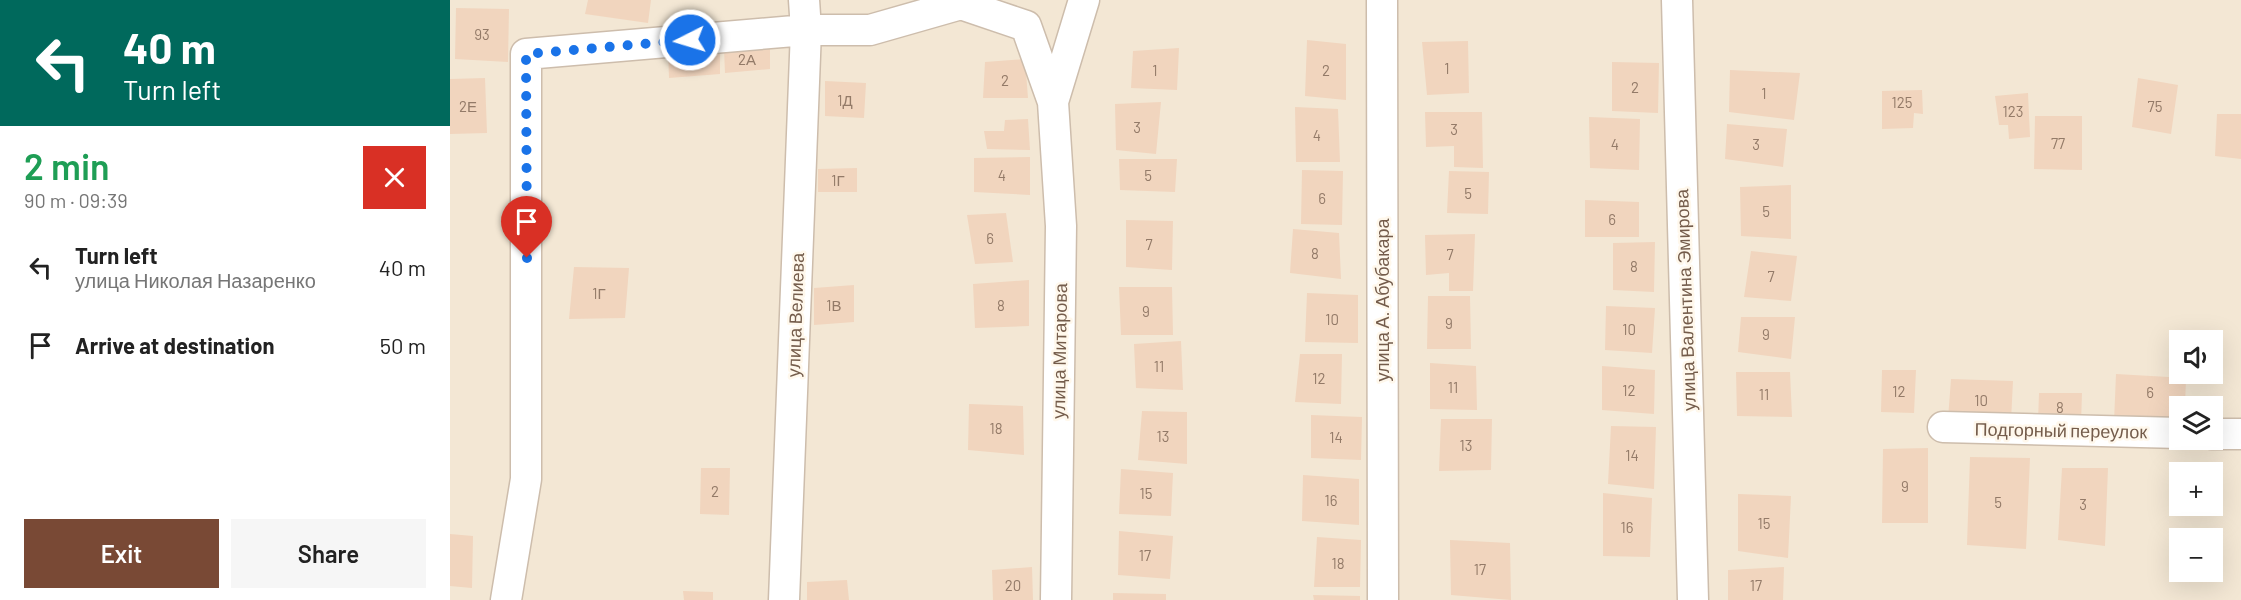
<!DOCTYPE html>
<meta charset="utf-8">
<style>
:root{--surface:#fff;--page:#f6f6f6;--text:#222;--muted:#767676;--accent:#794935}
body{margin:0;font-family:Barlow,sans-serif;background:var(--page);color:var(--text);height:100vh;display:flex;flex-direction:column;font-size:22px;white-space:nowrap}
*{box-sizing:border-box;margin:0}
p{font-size:20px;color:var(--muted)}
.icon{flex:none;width:33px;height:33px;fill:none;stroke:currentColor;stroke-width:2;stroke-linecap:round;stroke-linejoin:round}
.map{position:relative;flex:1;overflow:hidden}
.side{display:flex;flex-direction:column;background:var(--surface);width:450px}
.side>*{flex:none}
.guide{background:#00695c;color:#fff;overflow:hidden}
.buttons{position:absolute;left:1719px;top:330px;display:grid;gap:12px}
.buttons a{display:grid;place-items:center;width:54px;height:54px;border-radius:0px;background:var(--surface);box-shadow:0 6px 24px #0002;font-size:30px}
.pin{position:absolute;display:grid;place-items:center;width:51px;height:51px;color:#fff;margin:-62px -26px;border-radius:50% 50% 50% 0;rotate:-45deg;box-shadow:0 0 6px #0007}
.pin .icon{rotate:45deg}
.me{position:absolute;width:66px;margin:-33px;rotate:265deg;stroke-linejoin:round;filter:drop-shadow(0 0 4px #0008)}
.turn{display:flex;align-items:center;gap:21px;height:126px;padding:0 24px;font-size:27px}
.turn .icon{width:78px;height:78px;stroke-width:2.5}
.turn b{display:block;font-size:42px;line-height:51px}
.round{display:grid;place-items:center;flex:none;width:63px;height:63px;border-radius:0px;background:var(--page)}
.headline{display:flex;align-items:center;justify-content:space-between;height:102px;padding:0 24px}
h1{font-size:36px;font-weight:600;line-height:45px;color:#1e9e55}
.primary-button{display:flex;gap:12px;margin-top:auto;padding:12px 24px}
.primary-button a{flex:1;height:69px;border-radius:0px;background:var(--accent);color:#fff;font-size:24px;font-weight:600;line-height:69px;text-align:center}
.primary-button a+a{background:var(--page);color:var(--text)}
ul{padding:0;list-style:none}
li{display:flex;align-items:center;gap:18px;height:78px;padding:0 24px}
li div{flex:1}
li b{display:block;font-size:22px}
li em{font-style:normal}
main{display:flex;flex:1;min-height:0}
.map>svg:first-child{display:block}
.residential{fill:#f3e7d4;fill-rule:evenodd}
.building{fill:#f1d5be}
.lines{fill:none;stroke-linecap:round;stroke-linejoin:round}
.minor-casing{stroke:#cdbdac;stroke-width:33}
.minor{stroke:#fff;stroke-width:30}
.route{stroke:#1a73e8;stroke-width:10;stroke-dasharray:0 18}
.labels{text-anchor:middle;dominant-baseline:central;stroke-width:5;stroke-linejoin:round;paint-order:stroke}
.number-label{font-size:15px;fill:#937a68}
.street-label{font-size:18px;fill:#745c4b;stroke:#fff8ec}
</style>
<main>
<section class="side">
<div class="guide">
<div class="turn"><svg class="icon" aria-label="left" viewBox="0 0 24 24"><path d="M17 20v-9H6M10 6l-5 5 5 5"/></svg><div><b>40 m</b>Turn left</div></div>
</div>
<div class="headline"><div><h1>2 min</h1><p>90 m · 09:39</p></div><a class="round" style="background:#d93025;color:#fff"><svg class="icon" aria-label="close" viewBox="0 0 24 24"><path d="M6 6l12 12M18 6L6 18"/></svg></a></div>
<ul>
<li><svg class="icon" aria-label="left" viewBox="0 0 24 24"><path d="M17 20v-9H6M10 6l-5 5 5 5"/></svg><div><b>Turn left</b><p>улица Николая Назаренко</p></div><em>40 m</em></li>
<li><svg class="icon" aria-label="arrive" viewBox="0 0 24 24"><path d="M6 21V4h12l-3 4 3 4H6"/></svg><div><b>Arrive at destination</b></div><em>50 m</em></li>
</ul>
<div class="primary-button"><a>Exit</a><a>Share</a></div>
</section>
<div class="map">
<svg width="1791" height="600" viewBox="0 0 1791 600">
<rect width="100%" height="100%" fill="#fcf4e5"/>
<path class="residential" d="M0,0H1791V600H0ZM1730,340H1762V374H1730ZM1730,406H1762V440H1730ZM1730,472H1762V506H1730ZM1730,538H1762V572H1730Z"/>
<path class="building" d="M138,0H201L198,23L135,14Z
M6,8L59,9L58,62L5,59Z
M857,40L896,44V100L855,96Z
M1018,41L1019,93L977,95L972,42Z
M320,44V69L275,73L274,49Z
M270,48V74L219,78L218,50Z
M729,48L727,90L681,88L683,51Z
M575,59L578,98H533L535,62Z
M1162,62L1209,63L1208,113L1162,111Z
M1280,70L1350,73L1344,120L1279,112Z
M35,78L37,133L0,134V79Z
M1688,78L1728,85L1721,134L1682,127Z
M375,81L416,83L414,118L375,116Z
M1472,90L1473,114L1464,113L1463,128L1432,129V91Z
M1578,93L1580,137L1559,139L1558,125H1549L1545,96Z
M711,102L706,154L666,150L665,104Z
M845,107L888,109L890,162H846Z
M975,112H1032L1033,168L1004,167V146L976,147Z
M1767,114H1791V159L1765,156Z
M1585,116H1632V170L1584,169Z
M1139,117L1190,119L1189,170L1140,168Z
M578,119L580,150L537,149L534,131H554L555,120Z
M1277,124L1337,129L1333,167L1275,159Z
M580,157V195L524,192V158Z
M669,159H727L725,192L670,190Z
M407,168V192H368V169Z
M852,170L893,171L892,225L851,224Z
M999,171L1039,172L1038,214L997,213Z
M1341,185V239L1291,236L1290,187Z
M1135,200L1189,202V237H1135Z
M556,213L563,262L525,264L517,215Z
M676,220L723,221L722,270L676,267Z
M843,229L889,233L891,279L840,273Z
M1025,234L1023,291H999V273L976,275L975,235Z
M1205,242L1204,292L1163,290V243Z
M1301,251L1347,256L1341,301L1294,297Z
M124,267L179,268L175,318L119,319Z
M579,280V326L525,328L523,284Z
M404,285V322L364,325V288Z
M669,287H722L723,335H671Z
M857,293L908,295V343L855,342Z
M978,296H1020L1021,349H977Z
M1156,306L1205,308L1202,353L1155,350Z
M1291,317H1345L1341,359L1288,352Z
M731,341L733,390L686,388L684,344Z
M850,354H892L891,404L845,402Z
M980,363L1026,366L1027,410L980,409Z
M1152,366L1205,370L1204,414L1152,410Z
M1432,370H1466L1464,413L1431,412Z
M1286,372H1340L1342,417L1287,416Z
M1666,374L1736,378L1735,406H1730V426L1664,422Z
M1501,379L1563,381L1561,421L1498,419Z
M1589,393H1632L1631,424L1588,422Z
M519,404L573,406L574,455L518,450Z
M692,411L737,412V464L688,460Z
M861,415L912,417L911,460L861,458Z
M991,419H1042L1041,470L989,471Z
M1161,426L1206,427L1204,489L1158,484Z
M1478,448V523H1432L1433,449Z
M1520,457L1580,458L1576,549L1517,545Z
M251,468H280L279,515L250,514Z
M1612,468H1658L1655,546L1608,540Z
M671,469L723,473L721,516L669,514Z
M853,475L909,479V525L852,521Z
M1153,493L1202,498L1200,557L1153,556Z
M1288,494L1341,496L1338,558L1288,551Z
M669,531L723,536L720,579L668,575Z
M0,534L23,536L22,588L0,586Z
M867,537L911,540L910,587H864Z
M1000,540L1060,543L1061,600L1001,595Z
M582,567L583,600H543L542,570Z
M1334,567L1333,600H1278V570Z
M397,580L399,600H357V582Z
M233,591L263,592V600H234Z
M663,593L716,594V600H663Z
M863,595L910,596V600H864Z"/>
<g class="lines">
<g class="minor-casing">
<path id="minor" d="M354,0L356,30H420L511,4L576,26L603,102L611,226L606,600
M932,0L933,600
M1227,0L1243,600
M603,102L634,0
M1493,427L1730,433
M1762,434H1791
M56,600L76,479V54L356,30L334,600"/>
</g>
<use href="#minor" class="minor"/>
</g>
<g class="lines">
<path class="route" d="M77,258L76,54L240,40"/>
</g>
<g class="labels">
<g class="number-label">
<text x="32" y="34">93</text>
<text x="297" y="59">2А</text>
<text x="997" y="68">1</text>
<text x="705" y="70">1</text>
<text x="876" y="70">2</text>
<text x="555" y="80">2</text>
<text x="1185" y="87">2</text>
<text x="1314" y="93">1</text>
<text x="395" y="100">1Д</text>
<text x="1452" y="102">125</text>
<text x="18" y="106">2Е</text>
<text x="1705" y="106">75</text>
<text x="1563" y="111">123</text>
<text x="687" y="127">3</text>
<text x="1004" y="129">3</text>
<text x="867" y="135">4</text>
<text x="1608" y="143">77</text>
<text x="1165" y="144">4</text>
<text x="1306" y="144">3</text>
<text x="552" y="175">4</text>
<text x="698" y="175">5</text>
<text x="388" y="180">1Г</text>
<text x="1018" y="193">5</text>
<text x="872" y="198">6</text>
<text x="1316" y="211">5</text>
<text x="1162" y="219">6</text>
<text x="540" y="238">6</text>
<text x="699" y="244">7</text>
<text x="865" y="253">8</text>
<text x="1000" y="254">7</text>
<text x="1184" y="266">8</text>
<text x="1321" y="276">7</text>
<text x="149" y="293">1Г</text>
<text x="384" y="305">1В</text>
<text x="551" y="305">8</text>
<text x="696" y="311">9</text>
<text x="882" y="319">10</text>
<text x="999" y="323">9</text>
<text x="1179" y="329">10</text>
<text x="1316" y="334">9</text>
<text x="709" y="366">11</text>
<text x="869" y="378">12</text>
<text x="1003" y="387">11</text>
<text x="1179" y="390">12</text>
<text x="1449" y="391">12</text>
<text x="1700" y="392">6</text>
<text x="1314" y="394">11</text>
<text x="1531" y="400">10</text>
<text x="1610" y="407">8</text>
<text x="546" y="428">18</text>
<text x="713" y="436">13</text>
<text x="886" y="437">14</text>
<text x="1016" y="445">13</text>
<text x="1182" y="455">14</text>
<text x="1455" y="486">9</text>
<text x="265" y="491">2</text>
<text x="696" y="493">15</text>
<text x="881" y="500">16</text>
<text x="1548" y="502">5</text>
<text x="1633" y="504">3</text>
<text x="1314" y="523">15</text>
<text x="1177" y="527">16</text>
<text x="695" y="555">17</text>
<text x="888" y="563">18</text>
<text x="1030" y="569">17</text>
<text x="563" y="585">20</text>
<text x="1306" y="585">17</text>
</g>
<g class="street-label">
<text transform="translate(932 300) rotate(-90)">улица А. Абубакара</text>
<text transform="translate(1235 300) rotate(-92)">улица Валентина Эмирова</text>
<text transform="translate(345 315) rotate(-88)">улица Велиева</text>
<text transform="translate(609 351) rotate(-89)">улица Митарова</text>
<text transform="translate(1611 430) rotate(1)">Подгорный переулок</text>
</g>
</g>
</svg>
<div class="buttons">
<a><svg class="icon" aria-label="sound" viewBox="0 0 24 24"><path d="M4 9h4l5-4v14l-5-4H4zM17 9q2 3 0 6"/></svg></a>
<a><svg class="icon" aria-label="layers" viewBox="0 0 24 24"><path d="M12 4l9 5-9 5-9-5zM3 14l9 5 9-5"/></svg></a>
<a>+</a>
<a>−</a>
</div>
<div class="pin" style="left:77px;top:258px;background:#d93025"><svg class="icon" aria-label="arrive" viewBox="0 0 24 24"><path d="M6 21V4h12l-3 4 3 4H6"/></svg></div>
<svg class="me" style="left:240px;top:40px" viewBox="-20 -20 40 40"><circle r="17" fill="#1a73e8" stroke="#fff" stroke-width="3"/><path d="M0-11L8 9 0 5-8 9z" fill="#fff"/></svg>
</div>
</main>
